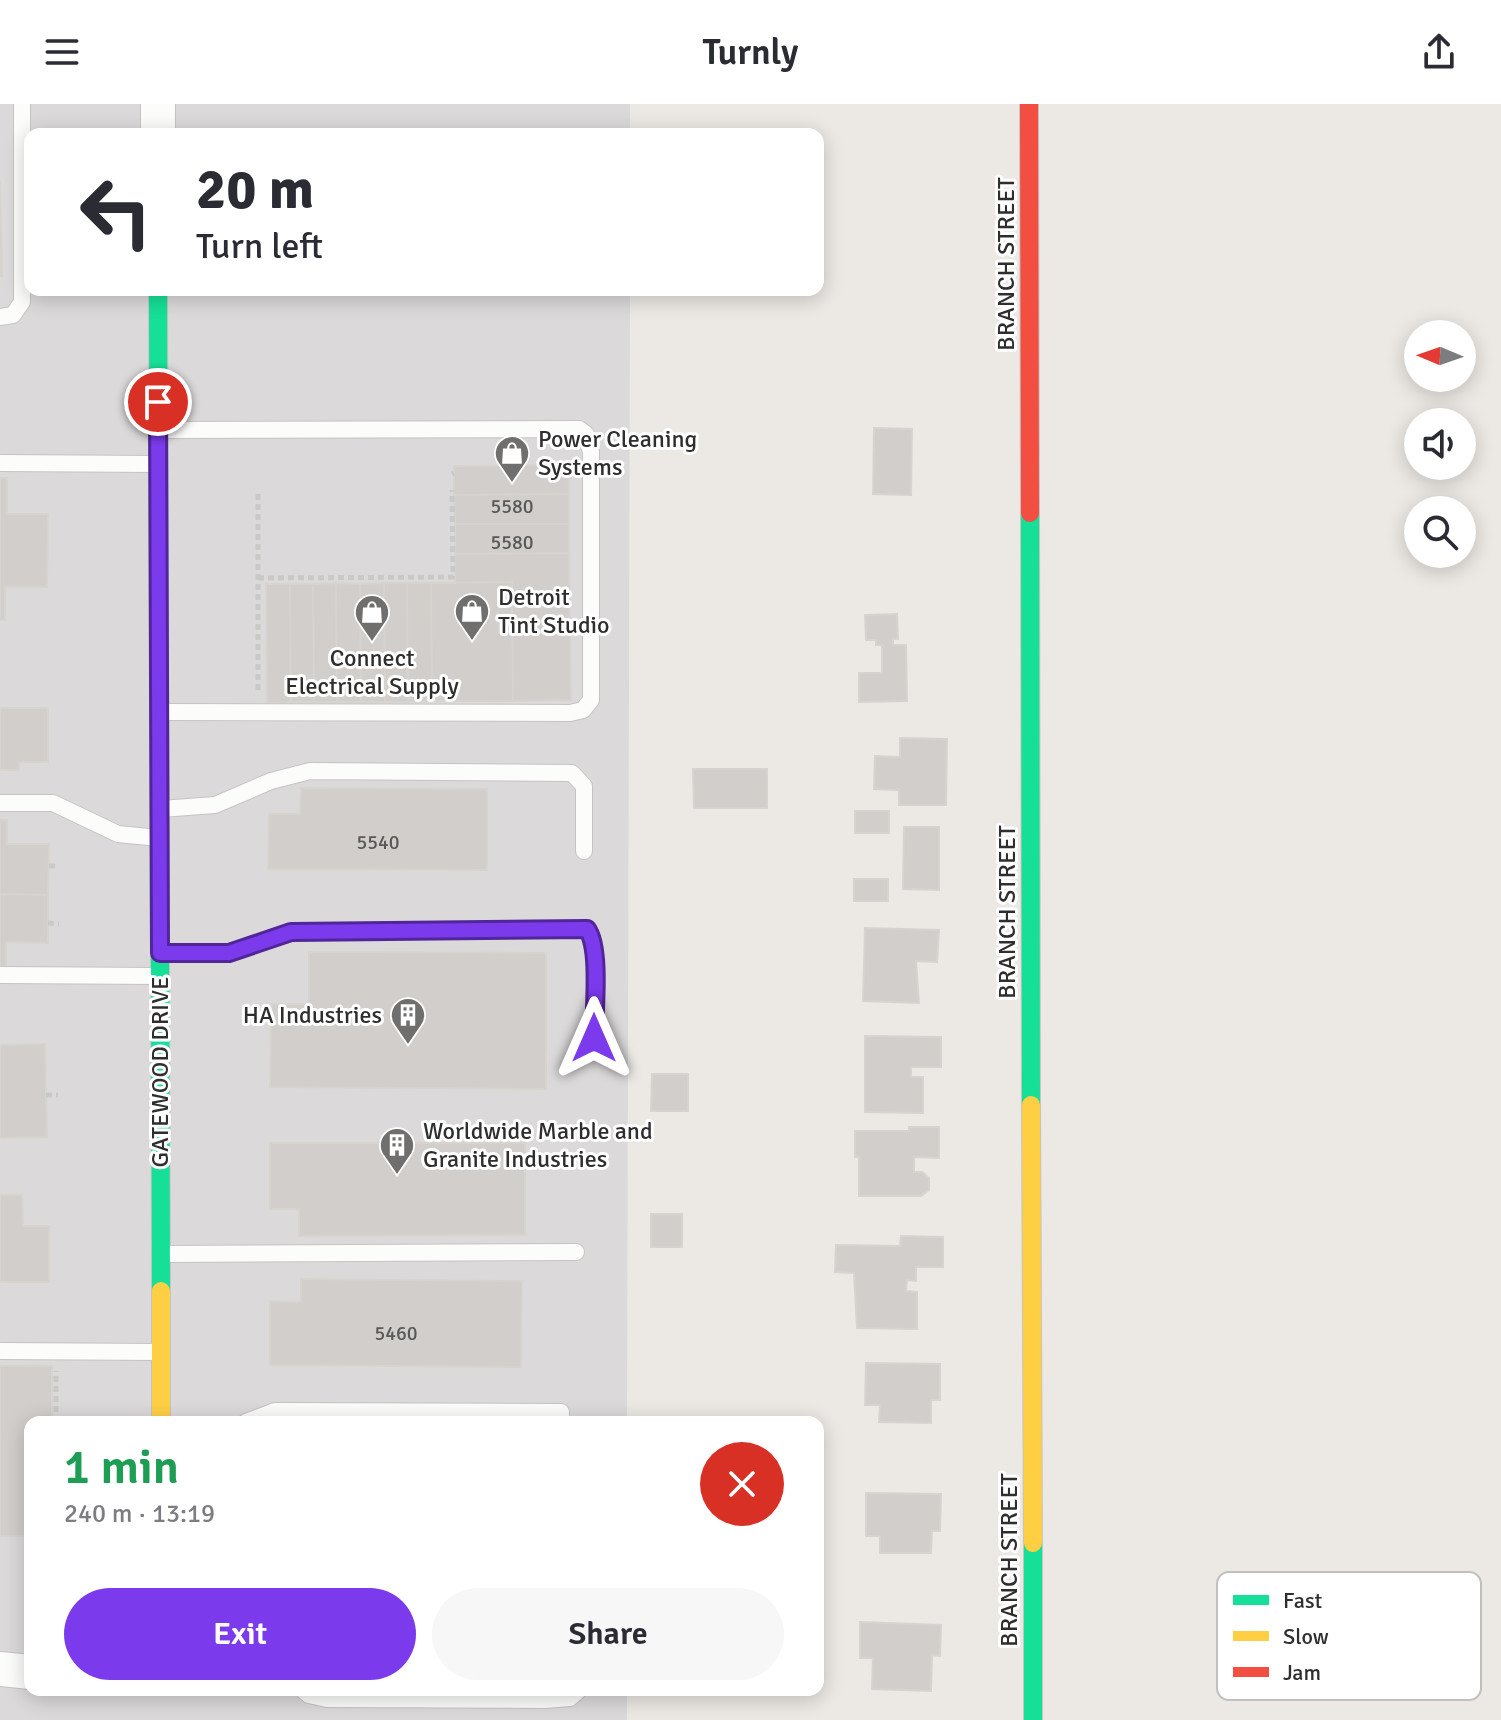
<!DOCTYPE html>
<meta charset="utf-8">
<style>
:root{--surface:#fff;--page:#f7f7f7;--text:#2b2b33;--muted:#7c7c81;--accent:#7c3aed}
body{margin:0;font-family:Signika,sans-serif;background:var(--page);color:var(--text);height:100vh;display:flex;flex-direction:column;font-size:30px;white-space:nowrap}
*{box-sizing:border-box;margin:0}
p{font-size:26px;color:var(--muted)}
.icon{flex:none;width:44px;height:44px;fill:none;stroke:currentColor;stroke-width:2;stroke-linecap:round;stroke-linejoin:round}
.map{position:relative;flex:1;overflow:hidden}
.details{position:absolute;left:24px;top:1312px;width:800px;height:280px;display:flex;flex-direction:column;background:var(--surface);border-radius:16px;box-shadow:0 4px 20px #0003}
.details>*{flex:none}
.banner{position:absolute;left:24px;top:24px;width:800px;height:168px;border-radius:16px;box-shadow:0 4px 20px #0003;background:#fff;color:var(--text);overflow:hidden}
.needle{width:52px;rotate:272deg}
.buttons{position:absolute;left:1404px;top:216px;display:grid;gap:16px}
.buttons a{display:grid;place-items:center;width:72px;height:72px;border-radius:50%;background:var(--surface);box-shadow:0 4px 20px #0003;font-size:40px}
.pin{position:absolute;display:grid;place-items:center;width:68px;height:68px;color:#fff;margin:-34px;border:4px solid #fff;border-radius:50%;box-shadow:0 2px 8px #0007}
.me{position:absolute;width:88px;margin:-44px;rotate:0deg;stroke-linejoin:round;filter:drop-shadow(0 0 6px #0008)}
.turn{display:flex;align-items:center;gap:28px;height:168px;padding:0 40px;font-size:36px}
.turn .icon{width:104px;height:104px;stroke-width:2.5}
.turn b{display:block;font-size:56px;line-height:68px}
.round{display:grid;place-items:center;flex:none;width:84px;height:84px;border-radius:42px;background:var(--page)}
.summary{display:flex;align-items:center;justify-content:space-between;height:136px;padding:0 40px}
h1{font-size:48px;font-weight:600;line-height:60px;color:#1e9e55}
.cta{display:flex;gap:16px;margin-top:auto;padding:16px 40px}
.cta a{flex:1;height:92px;border-radius:48px;background:var(--accent);color:#fff;font-size:32px;font-weight:600;line-height:92px;text-align:center}
.cta a+a{background:var(--page);color:var(--text)}
header{display:flex;justify-content:space-between;align-items:center;height:104px;padding:0 40px;background:var(--surface);font-size:36px;font-weight:600}
.map>svg:first-child{display:block}
.industrial{fill:#dcd9db}
.building{fill:#d1cecb;stroke:#d7d4d0;stroke-width:2}
.lines{fill:none;stroke-linecap:round;stroke-linejoin:round}
.lane-casing{stroke:#c5c4c5;stroke-width:18}
.street-casing{stroke:#c5c4c5;stroke-width:36}
.fast-casing{stroke:#c5c4c5;stroke-width:20}
.slow-casing{stroke:#c5c4c5;stroke-width:20}
.jam-casing{stroke:#c5c4c5;stroke-width:20}
.path{stroke:#c9c9c8;stroke-width:5;stroke-dasharray:6 4;stroke-linecap:butt}
.lane{stroke:#fcfcfb;stroke-width:16}
.street{stroke:#fcfcfb;stroke-width:34}
.fast{stroke:#16e098;stroke-width:18}
.slow{stroke:#ffcf43;stroke-width:18}
.jam{stroke:#f24e42;stroke-width:18}
.route-casing{stroke:#51269a;stroke-width:20}
.route{stroke:#7c3aed;stroke-width:14}
.labels{text-anchor:middle;dominant-baseline:central;stroke-width:6;stroke-linejoin:round;paint-order:stroke}
.number-label{font-size:20px;fill:#585857}
.street-label{font-size:24px;fill:#2e2e2e;stroke:#fff}
.poi-label{font-size:24px;fill:#2e2e2e;stroke:#fff;text-anchor:start}
.key{fill:#fff;stroke:#c0c0c0;stroke-width:2}
.key-label{font-size:22px;fill:#2e2e2e}
</style>
<header><svg class="icon" aria-label="menu" viewBox="0 0 24 24"><path d="M4 6h16M4 12h16M4 18h16"/></svg>Turnly<svg class="icon" aria-label="share" viewBox="0 0 24 24"><path d="M12 15V3M7 8l5-5 5 5M5 13v7h14v-7"/></svg></header>
<div class="map">
<svg width="1501" height="1616" viewBox="0 0 1501 1616">
<rect width="100%" height="100%" fill="#ece8e4"/>
<path class="industrial" d="M0,0H630V30H30V186H630L627,1318H30V1586H627V1616H0Z"/>
<path class="building" d="M0,77L2,172H0Z
M874,324L912,325L911,391L873,390Z
M568,361L569,390L454,391V362Z
M0,374H7V410H48L47,483H5V516H0Z
M569,390V420H455L454,391Z
M455,420H569V449L455,450Z
M569,449L571,596L513,597L512,478L455,479V450Z
M512,478L513,597H432L431,479Z
M336,479L337,598H314L313,480Z
M336,479L360,480L361,598H337Z
M384,479H407L408,598H385Z
M384,479L385,598H361L360,480Z
M407,479H431L432,597L408,598Z
M266,480H290L291,598L267,599Z
M290,480H313L314,598H291Z
M897,510L898,535H893V541H906L907,597L859,598V569H882V541H876V536H866L865,511Z
M0,604H48V658H19V666H0Z
M900,634L947,635L946,701H899V686L874,685L875,652L900,653Z
M693,665H767V704H694Z
M301,684L487,685V766L268,765L269,710H300Z
M855,707H889V729H855Z
M0,716H7V740H49L48,791L0,790Z
M904,723H939V786L903,785Z
M854,775H888V797H854Z
M0,790L48,791V839L6,838V862H0Z
M865,824L939,826L937,858L916,857L919,899L863,897Z
M309,848L546,849V985L270,983L271,900H309Z
M865,932L941,933V963H911V973H923V1009L865,1008Z
M45,940L47,1033L0,1034V941Z
M652,970H688V1007H651Z
M909,1023H939V1054L914,1053V1068H922L929,1074V1086L921,1092H859V1053H855V1027H909Z
M270,1039H525V1131L299,1132V1105H270Z
M0,1091H22L23,1122H49V1178H0Z
M651,1110H682V1143H651Z
M901,1132L943,1133V1163H916V1177L907,1176L906,1187L917,1188V1225L857,1224L854,1169L835,1168L836,1141L900,1142Z
M301,1175L522,1177L521,1263L270,1261V1197L301,1198Z
M866,1259L940,1260V1296H931V1319L879,1318L880,1301H865Z
M0,1262H52V1318H30V1432H0Z
M866,1389L941,1390L940,1427H932L931,1449H880V1432H866Z
M860,1518L941,1521L940,1552L932,1551L931,1587L872,1585L873,1554H860Z
M370,1586H541V1591L370,1590Z"/>
<g class="lines">
<g class="lane-casing">
<path id="lane" d="M0,213L13,211L22,198V0
M0,359L157,360
M161,608L570,609L583,606L591,596V348L586,330L579,325L162,326
M0,699H53L118,730L159,734
M161,705L215,701L271,677L310,667L572,669L584,682V747
M163,849H229L291,828L587,825L594,847V934
M0,871L158,872
M162,1150L576,1148
M0,1247L158,1248
M246,1318L275,1307L561,1308V1318
M303,1586L309,1591L327,1595L545,1596L570,1594L579,1586"/>
</g>
<g class="street-casing">
<path id="street" d="M158,0V30
M0,1565L30,1568"/>
</g>
<g class="fast-casing">
<path id="fast" d="M158,186L161,1187
M1030,409L1031,1001
M1033,1439V1616"/>
</g>
<g class="slow-casing">
<path id="slow" d="M1031,1001L1033,1439
M161,1187V1318"/>
</g>
<g class="jam-casing">
<path id="jam" d="M1029,0L1030,409"/>
</g>
<path class="path" d="M452,370L454,369
M258,474L453,473L452,386
M258,586V386
M49,762H59
M48,819L59,820
M46,991H58
M56,1318V1267"/>
<use href="#lane" class="lane"/>
<use href="#street" class="street"/>
<use href="#fast" class="fast"/>
<use href="#slow" class="slow"/>
<use href="#jam" class="jam"/>
</g>
<g class="lines">
<g class="route-casing">
<path id="route" d="M158,298L160,849H229L291,828L587,825C601,844 594,908 594,934"/>
</g>
<use href="#route" class="route"/>
</g>
<defs>
<g id="shop-pin" transform="scale(1.8)"><path d="M0 17L-7.5 6A9.5 9.5 0 1 1 7.5 6Z" fill="#706f6e" stroke="#fff"/><path d="M-5-2.5h2.3a2.7 3.5 0 0 1 5.4 0H5L5.5 6h-11ZM-1.5-2.5h3a1.5 2.3 0 0 0-3 0Z" fill="#fff"/></g>
<g id="building-pin" transform="scale(1.8)"><path d="M0 17L-7.5 6A9.5 9.5 0 1 1 7.5 6Z" fill="#706f6e" stroke="#fff"/><path d="M-4-6H4V6H1V3H-1V6H-4ZM-2.5-4.3h1.7v1.8h-1.7ZM.8-4.3h1.7v1.8H.8ZM-2.5-1h1.7V.8h-1.7ZM.8-1h1.7V.8H.8Z" fill="#fff"/></g>
</defs>
<g fill-rule="evenodd">
<use href="#shop-pin" x="512" y="349"/>
<use href="#shop-pin" x="472" y="507"/>
<use href="#shop-pin" x="372" y="508"/>
<use href="#building-pin" x="408" y="911"/>
<use href="#building-pin" x="397" y="1041"/>
</g>
<g class="labels">
<g class="number-label">
<text x="512" y="402">5580</text>
<text x="512" y="438">5580</text>
<text x="378" y="738">5540</text>
<text x="396" y="1229">5460</text>
</g>
<g class="street-label">
<text transform="translate(1006 160) rotate(-90)">BRANCH STREET</text>
<text transform="translate(1007 808) rotate(-90)">BRANCH STREET</text>
<text transform="translate(160 968) rotate(-90)">GATEWOOD DRIVE</text>
<text transform="translate(1009 1456) rotate(-90)">BRANCH STREET</text>
</g>
<g class="poi-label">
<text x="538" y="335">Power Cleaning<tspan x="538" dy="28">Systems</tspan></text>
<text x="498" y="493">Detroit<tspan x="498" dy="28">Tint Studio</tspan></text>
<text x="372" y="554" text-anchor="middle">Connect<tspan x="372" dy="28">Electrical Supply</tspan></text>
<text x="382" y="911" text-anchor="end">HA Industries</text>
<text x="423" y="1027">Worldwide Marble and<tspan x="423" dy="28">Granite Industries</tspan></text>
</g>
</g>
<rect x="1217" y="1468" width="264" height="128" rx="12" class="key"/>
<rect x="1233" y="1491" width="36" height="10" fill="#16e098"/>
<rect x="1233" y="1527" width="36" height="10" fill="#ffcf43"/>
<rect x="1233" y="1563" width="36" height="10" fill="#f24e42"/>
<g class="key-label">
<text x="1283" y="1504">Fast</text>
<text x="1283" y="1540">Slow</text>
<text x="1283" y="1576">Jam</text>
</g>
</svg>
<div class="buttons">
<a><svg class="needle" viewBox="-14 -14 28 28"><path d="M0-13l5 13h-10z" fill="#e53935"/><path d="M0 13l5-13h-10z" fill="#7c7c81"/></svg></a>
<a><svg class="icon" aria-label="sound" viewBox="0 0 24 24"><path d="M4 9h4l5-4v14l-5-4H4zM17 9q2 3 0 6"/></svg></a>
<a><svg class="icon" aria-label="search" viewBox="0 0 24 24"><circle cx="10" cy="10" r="6"/><path d="M15 15l6 6"/></svg></a>
</div>
<div class="pin" style="left:158px;top:298px;background:#d93025"><svg class="icon" aria-label="arrive" viewBox="0 0 24 24"><path d="M6 21V4h12l-3 4 3 4H6"/></svg></div>
<svg class="me" style="left:594px;top:934px" viewBox="-20 -20 40 40"><path d="M0-17L14 15 0 8-14 15z" fill="#7c3aed" stroke="#fff" stroke-width="4"/></svg>
<div class="banner">
<div class="turn"><svg class="icon" aria-label="left" viewBox="0 0 24 24"><path d="M17 20v-9H6M10 6l-5 5 5 5"/></svg><div><b>20 m</b>Turn left</div></div>
</div>
<section class="details">
<div class="summary"><div><h1>1 min</h1><p>240 m · 13:19</p></div><a class="round" style="background:#d93025;color:#fff"><svg class="icon" aria-label="close" viewBox="0 0 24 24"><path d="M6 6l12 12M18 6L6 18"/></svg></a></div>
<div class="cta"><a>Exit</a><a>Share</a></div>
</section>
</div>
